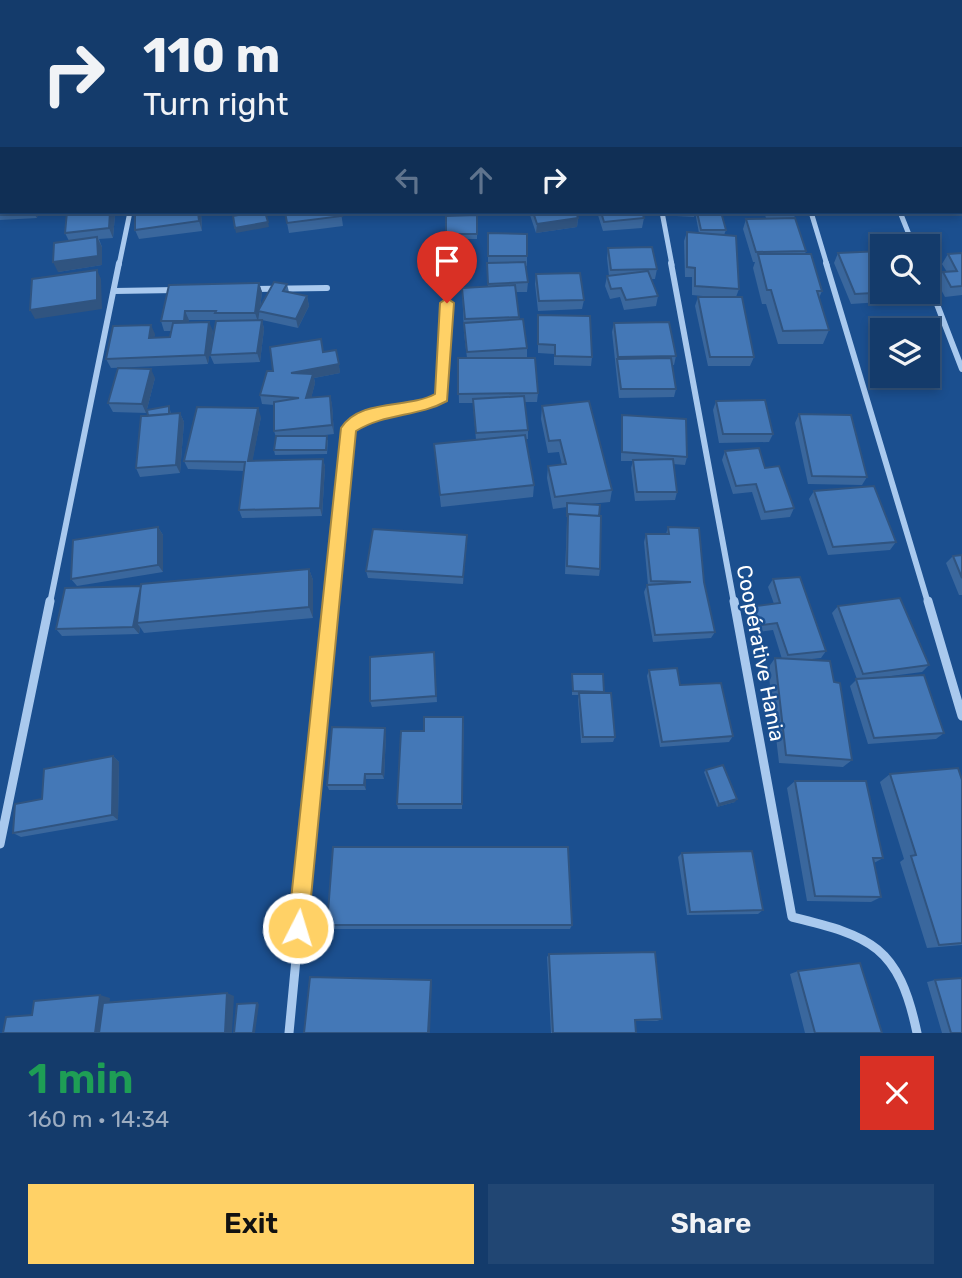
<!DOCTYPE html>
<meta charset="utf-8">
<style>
:root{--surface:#143b6b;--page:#214673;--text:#f1f3f6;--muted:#9dadc1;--line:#33557e;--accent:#ffd166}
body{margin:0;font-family:Rubik,sans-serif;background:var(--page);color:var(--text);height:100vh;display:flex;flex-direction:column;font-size:26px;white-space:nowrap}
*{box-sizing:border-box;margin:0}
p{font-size:23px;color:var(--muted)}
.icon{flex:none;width:38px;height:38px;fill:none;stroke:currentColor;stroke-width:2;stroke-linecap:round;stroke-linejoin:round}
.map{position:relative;height:1033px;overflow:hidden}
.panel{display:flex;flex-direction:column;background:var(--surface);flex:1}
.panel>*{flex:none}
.banner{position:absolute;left:0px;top:0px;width:962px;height:214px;box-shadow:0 4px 10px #0003,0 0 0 2px var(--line);background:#143b6b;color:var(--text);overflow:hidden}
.controls{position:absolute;left:870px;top:234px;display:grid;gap:14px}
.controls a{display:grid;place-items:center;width:70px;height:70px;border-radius:0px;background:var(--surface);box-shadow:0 4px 10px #0003,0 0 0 2px var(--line);font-size:35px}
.pin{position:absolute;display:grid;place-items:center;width:60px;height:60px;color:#fff;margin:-72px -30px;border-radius:50% 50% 50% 0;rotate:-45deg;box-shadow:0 0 7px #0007}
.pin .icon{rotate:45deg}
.me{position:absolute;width:77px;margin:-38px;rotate:5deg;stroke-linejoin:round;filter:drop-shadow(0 0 5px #0008)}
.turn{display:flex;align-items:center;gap:24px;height:147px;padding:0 28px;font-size:32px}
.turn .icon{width:91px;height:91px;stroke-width:2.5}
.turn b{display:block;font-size:49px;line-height:60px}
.lanes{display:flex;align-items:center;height:66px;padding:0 28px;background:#0003;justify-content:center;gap:35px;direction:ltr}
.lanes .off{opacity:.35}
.round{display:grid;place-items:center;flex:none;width:74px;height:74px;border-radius:0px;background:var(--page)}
.headline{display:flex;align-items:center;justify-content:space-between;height:119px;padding:0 28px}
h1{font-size:42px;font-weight:600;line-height:52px;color:#1e9e55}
.action{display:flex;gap:14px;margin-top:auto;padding:14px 28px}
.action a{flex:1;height:80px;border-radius:0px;background:var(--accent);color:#111;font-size:28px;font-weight:600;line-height:80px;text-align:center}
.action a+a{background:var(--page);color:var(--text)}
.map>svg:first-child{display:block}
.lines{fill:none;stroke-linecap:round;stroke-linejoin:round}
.stream{fill:#9cc4f0;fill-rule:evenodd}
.minor-far2{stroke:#a9c9ee;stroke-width:5}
.minor-far1{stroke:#a9c9ee;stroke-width:6}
.minor{stroke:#a9c9ee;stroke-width:9}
.wall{fill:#3a679d}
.shaded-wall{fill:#305480}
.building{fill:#4478b7;stroke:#305480;stroke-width:2}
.route{fill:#ffd166;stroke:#a68842;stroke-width:2}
.labels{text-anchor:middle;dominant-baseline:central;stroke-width:5;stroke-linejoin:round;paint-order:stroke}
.street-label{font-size:21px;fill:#fff;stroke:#1b4f8f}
</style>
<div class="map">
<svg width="962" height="1033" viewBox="0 0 962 1033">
<rect width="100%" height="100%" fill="#1b4f8f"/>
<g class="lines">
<path class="stream" d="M645,0H651L649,2H643Z
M0,32H2V36H0Z"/>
<path class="minor-far2" d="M63,0L65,2
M961,127L962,130
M662,212L672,265
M811,212L827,265
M900,212L914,247
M119,265L130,212
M449,265V256"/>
<path class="minor-far1" d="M671,263L734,603
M826,263L928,603
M928,281L962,369
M255,289L327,288
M114,291L176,290
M50,603L119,263
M330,603L349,427C379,411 412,411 442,396L449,263"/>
<path class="minor" d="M734,601L792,917C871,936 899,946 917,1033
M928,601L962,716
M0,844L50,601
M289,1033L330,601"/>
</g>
<path class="wall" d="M889,0H920V1Z
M2,52V124H0V53Z
M2,176V212H38L37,218L0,220V182Z
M201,212L202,231L139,239L135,230Z
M341,212L343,226L289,233L287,223Z
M529,212H576L578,218L577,227L536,233Z
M597,212H642L644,218L642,228L603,231Z
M676,212H695L694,217L676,216Z
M695,212H721L726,230L724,235L739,289L736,297L754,357L750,366H708L695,306L698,297H713L692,295V277H685L684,241L687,232L699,233Z
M764,212H796L794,218L806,251L805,254L822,291L819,298L829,330L823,344H778L766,304H762L753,268L755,262H753L743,229L746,219L766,218Z
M115,215L113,238L99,239L102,247V265L58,272L69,241L65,233Z
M477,215V239H446V216Z
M488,233L527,256V266H526L528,282L527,292H516L519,319L527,348V357L512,358L538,393L537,402H525L528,430V439H526L534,485L533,497L441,507L435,456L476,440L473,403H459L458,358H467L464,333L462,288L488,287L487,263H488Z
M608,248L657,269L655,279H651L658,296L656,306L624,310L620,297L610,299L605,286L607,276H609L607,258Z
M838,253L900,292L896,301L851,304L834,263Z
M962,253V295L945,297L937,282L943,272H947L942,264L948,254Z
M536,274L584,300L582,309L538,311L535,284Z
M259,283L262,292L260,309L287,284L289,292L307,296L309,306L298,328L262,320L264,329L260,362L214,364L210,355L217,320H189L188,322L213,331L208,364L111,368L106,359L155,334L154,337H170L171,331H164L161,321L169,285Z
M538,315L592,357L591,366L554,365V354L538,353Z
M614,323L676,356L674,365H672L676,389L674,397L619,398L612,332Z
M336,350L340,373L314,378L315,383L311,398L330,396L332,405L334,434L316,436L328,440L327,454L275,455L274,450L276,437L274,431V405L262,404L260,395L273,371L324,352Z
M155,378L146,413L113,412L108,403Z
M716,401L773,434L769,442L719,443L713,410Z
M169,406L171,414L180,413L184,422L180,473L140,477L136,468L148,416Z
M542,406L612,490L610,502L589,504L600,569L599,576L565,574L567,520V507L553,509L547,478L548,466L562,465L559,452L548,453L541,419Z
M799,414L867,477L862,485L808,484L795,423Z
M622,415L687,457L685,465L673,464L677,492L675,500L635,501L631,468L633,461H621V424Z
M261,417L252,461L323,459L325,467L322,516L242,518L239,510L244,471L188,469L184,461Z
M725,451L794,508L790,517L761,520L752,492L733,494L722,460Z
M814,491L896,542L890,550L828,555L809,499Z
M158,527L163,535V572L77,586L71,579Z
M668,527L704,582L715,632L711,638L653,642L644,592L647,585H648L644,542L646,534H666Z
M467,535L463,584L368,578L366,571Z
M962,555V595H959L946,563L953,556Z
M309,569L313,580V618L144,633L140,627L139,634L62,636L56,629L141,586Z
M773,579L826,651L821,658L802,660L834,682L852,760L843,767L779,763L768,668L775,658L782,659L773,630L751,633L745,614L749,607L774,604L768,587Z
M838,606L929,665L922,672L868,679L944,733L936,739L868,744L850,686L857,679L832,613Z
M434,652L437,702L372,707L370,701Z
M649,670L680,685L733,736L729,742L660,747L647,676Z
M572,674L604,693L615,737L613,742L581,743L578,699L579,695H572Z
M464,723L462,809H398L397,804L424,731Z
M385,728L386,734L384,779H366V790H329L327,785Z
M113,756L119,762L118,820L21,837L13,833L42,799Z
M706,770L735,802L717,807L704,772Z
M890,774L962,780V945L927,948L900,862L904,859L880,782Z
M795,781L883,858L874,863L881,897L871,902L807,901L787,788Z
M682,853L763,910L758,914L687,915L678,857Z
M327,925H572L570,929H330Z
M549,954L662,1019L657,1021H635L636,1033H551L547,957Z
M798,971L882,1033H805L790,974Z
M935,980L962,1033H942L927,982Z"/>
<path class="shaded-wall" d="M198,0H220L221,2H194Z
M240,0H254L249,2H240Z
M371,0H391L387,2H371Z
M0,78L2,82V111L0,109Z
M0,128L2,132V143L0,150Z
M33,212H38L37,218Z
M110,212H114L115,215L113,238L109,228Z
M198,212H201L202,231L199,221Z
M578,218L577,227L536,233L537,224Z
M268,222L269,227L236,233L235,228Z
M97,237L102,247V265L58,272L53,262Z
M97,270L101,279L102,309L35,319L30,310Z
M259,283L262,292L258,322L255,313Z
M307,296L309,306L298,328L296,319Z
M185,311L189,320L187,330L184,321Z
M262,320L264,329L260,362L257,353Z
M209,322L213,331L208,364L205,355Z
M151,325L155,334L153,347L149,338Z
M339,364L340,373L314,378L315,383L309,407L291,373Z
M151,369L155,378L146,413L142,404Z
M330,396L332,405L334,434L332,425Z
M258,408L261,417L251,469L248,461Z
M180,413L184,422L180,473L176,465Z
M323,459L325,467L322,516L320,508Z
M158,527L163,535V572L158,565Z
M467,535V543L463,584V577Z
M309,569L313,580V618L309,607Z
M141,586L137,623L140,627L139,634L133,627Z
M385,728L386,734L384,779L382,774Z
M113,756L119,762L118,820L112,815Z
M365,774L366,779V790L364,785Z
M737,799L735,802L717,807L719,804Z
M431,980L432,983L430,1033H428Z
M227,993L234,996L232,1033H225Z
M100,995L110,998L106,1033H95Z
M257,1003L259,1004L255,1033H253Z"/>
<path class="building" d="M78,0H106L108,2H80Z
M167,0H198L194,2H169Z
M389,0H418L414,2H392Z
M770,0H812L813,2H771Z
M2,52V76L0,77V53Z
M2,96V106L0,109V97Z
M961,152L962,154V177L961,178Z
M2,176V210H0V182Z
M67,212H110L109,228L65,233Z
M135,212H198L199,221L135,230Z
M254,212H265L268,222L235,228L233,216Z
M285,212H341L342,216L287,223Z
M533,212H576L578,218L537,224Z
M601,212H642L644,218L604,222Z
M697,212H721L726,230H701Z
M477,215V234H446V216Z
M795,218L806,251L756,252L746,219Z
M687,232L736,236L739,289L695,286V268L687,267Z
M488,233L527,234V256H488Z
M97,237L98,256L53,262L54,243Z
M652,247L657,269L611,270L608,248Z
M882,251V292H892L855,294L838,253Z
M962,253V286L951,287L943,272L957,271L948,254Z
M758,254H811L822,291H817L829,330L783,331L771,290H767Z
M525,262L528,282L488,284L487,263Z
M97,270V300L30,310L32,279Z
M648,271L658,296L626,300L621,288L611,289L607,276Z
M580,273L584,300L539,301L536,274Z
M274,282L287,284L283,291L307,296L296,319L258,311Z
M259,283L255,313H215L216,311H185L184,321H161L169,285Z
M515,285L519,317L465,319L462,288Z
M698,297H742L754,357H710Z
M538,315L590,316L592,357L555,356V345L538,344Z
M523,319L527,348L467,352L464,323Z
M262,320L257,353L210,355L216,321Z
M209,322L205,355L106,359L113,326L151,325L149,338L170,337L173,323Z
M669,322L676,356L618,357L614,323Z
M321,339L323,352L336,350L339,364L291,373L313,374L306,398L330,396L332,425L274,431V402L299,398L260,395L267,371H273L270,347Z
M458,358H535L538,393L458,394Z
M671,358L676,389H621L617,359Z
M118,368L151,369L142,404L108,403Z
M524,396L528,430L476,433L473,399Z
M765,400L773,434H723L716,401Z
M589,401L612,490L555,497L548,466L566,464L560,440L549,441L542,406Z
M169,406V414L148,416L147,410Z
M197,407L258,408L248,461L323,459L320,508L239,510L245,462L184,461Z
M180,413L176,465L136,468L141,416Z
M799,414L851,415L867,477L812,476Z
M622,415L686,419L687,457L622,452Z
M525,435L534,485L440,495L434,444Z
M276,436H327L326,450H274Z
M759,448L765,468L779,466L794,508L765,512L756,484L736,486L725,451Z
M673,459L677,492H637L633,460Z
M874,486L896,542L833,547L814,491Z
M567,503L600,505L599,516L568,514V516H567Z
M568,514L601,516L600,569L567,566Z
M158,527V565L71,579L73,540Z
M668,527L699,528L704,582L715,632L655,635L647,585L691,582L651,581L646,534H669Z
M373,529L467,535L463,577L366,571Z
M962,555V578L953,556Z
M309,569V607L137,623L141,584Z
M800,577L826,651L788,655L777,623L755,626L749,607L780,603L773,579Z
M141,586L133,627L56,629L65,588Z
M900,598L929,665L863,674L838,606Z
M434,652L436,696L370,701V657Z
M775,658L830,661L834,682L840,683L852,760L786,755Z
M677,668L680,685L721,683L733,736L662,742L649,670Z
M572,674H603L604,692L573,691Z
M924,675L944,733L874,738L856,679Z
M579,693H611L615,737H583Z
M424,717H463L462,804H397L401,731H424Z
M332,727L385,728L382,774H365L364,785H327Z
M113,756L112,815L13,833L15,804L42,799L44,769Z
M723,765L737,799L719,804L706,770Z
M958,768L962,780V943L939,945L911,856L916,855L890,774Z
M795,781H866L883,858H873L881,897L815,896Z
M333,847H568L572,925H327Z
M752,851L763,910L690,912L682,853Z
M655,952L662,1019L635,1020L636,1033H553L549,954Z
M860,963L882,1033H815L798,971Z
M310,977L431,980L428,1033H304Z
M962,978V1033H951L935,980Z
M227,993L225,1033H99L103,1003Z
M100,995L95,1033H3L6,1017L32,1015L34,1001Z
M257,1003L253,1033H234L237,1004Z"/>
<path class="route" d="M447,298L454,303L447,401C418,417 385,413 356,431L308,928L305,935L298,938L291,935L288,928L341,428C360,398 408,409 435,394L440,303Z"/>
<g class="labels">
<g class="street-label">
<text transform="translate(761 653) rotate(79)">Coopérative Hania</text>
</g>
</g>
</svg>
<div class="controls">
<a><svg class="icon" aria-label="search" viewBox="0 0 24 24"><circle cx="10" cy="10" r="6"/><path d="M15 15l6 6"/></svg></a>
<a><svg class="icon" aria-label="layers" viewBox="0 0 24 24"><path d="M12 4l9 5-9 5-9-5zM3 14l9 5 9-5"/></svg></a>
</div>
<div class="pin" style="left:447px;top:303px;background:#d93025"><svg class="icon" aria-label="arrive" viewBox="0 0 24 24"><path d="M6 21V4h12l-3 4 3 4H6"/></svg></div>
<svg class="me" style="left:298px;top:928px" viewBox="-20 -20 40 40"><circle r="17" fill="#ffd166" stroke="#fff" stroke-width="3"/><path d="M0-11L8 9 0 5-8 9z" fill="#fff"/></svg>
<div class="banner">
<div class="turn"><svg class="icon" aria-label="right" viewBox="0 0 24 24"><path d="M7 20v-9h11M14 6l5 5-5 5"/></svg><div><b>110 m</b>Turn right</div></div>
<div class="lanes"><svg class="icon off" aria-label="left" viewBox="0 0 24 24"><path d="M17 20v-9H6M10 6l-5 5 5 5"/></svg><svg class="icon off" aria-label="ahead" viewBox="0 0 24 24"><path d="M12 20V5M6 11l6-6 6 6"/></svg><svg class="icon" aria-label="right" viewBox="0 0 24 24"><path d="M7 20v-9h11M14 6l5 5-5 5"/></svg></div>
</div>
</div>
<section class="panel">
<div class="headline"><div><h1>1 min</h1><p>160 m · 14:34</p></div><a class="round" style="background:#d93025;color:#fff"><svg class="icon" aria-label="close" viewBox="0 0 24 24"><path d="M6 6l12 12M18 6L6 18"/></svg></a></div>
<div class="action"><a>Exit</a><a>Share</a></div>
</section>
